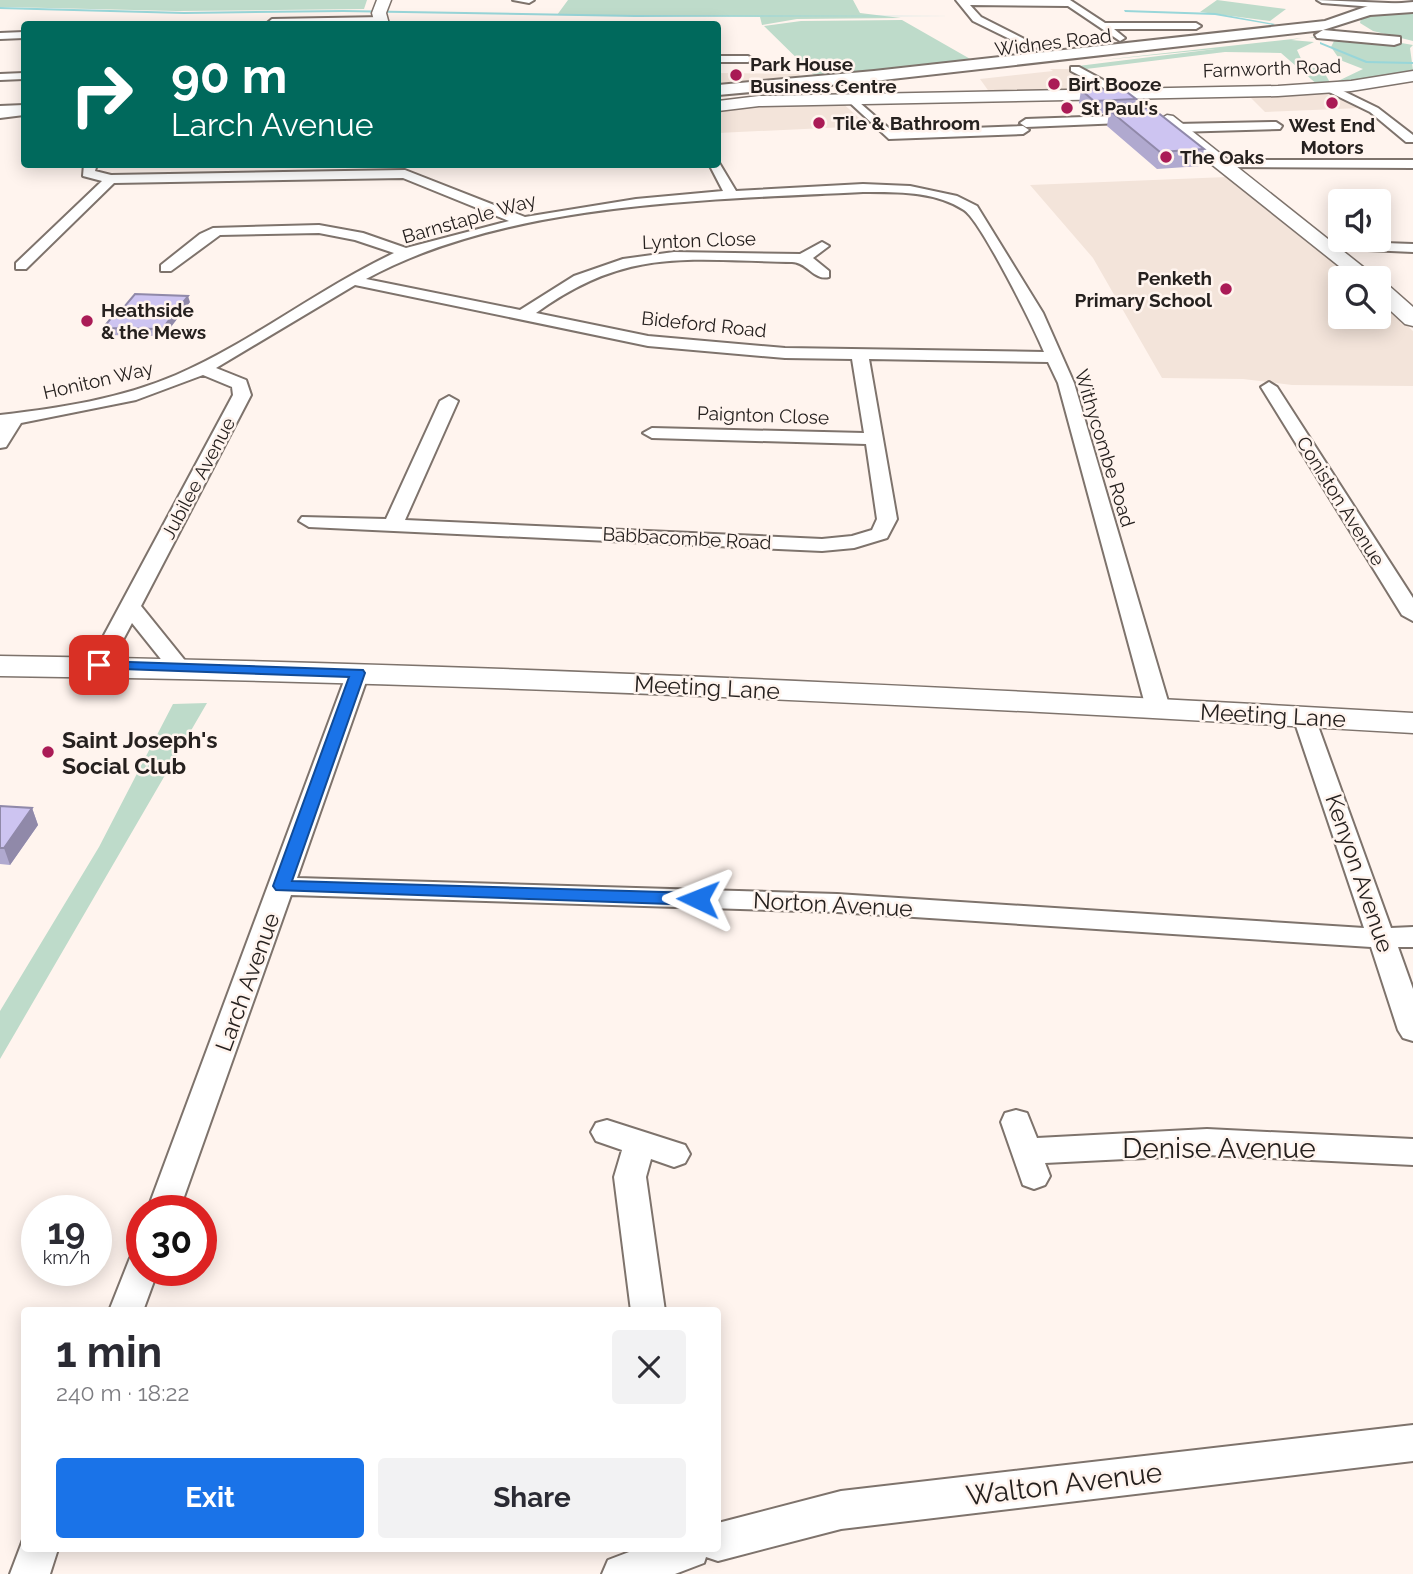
<!DOCTYPE html>
<meta charset="utf-8">
<style>
:root{--surface:#fff;--page:#f2f2f3;--text:#2b2b33;--muted:#7c7c81;--accent:#1a73e8}
body{margin:0;font-family:Raleway,sans-serif;background:var(--page);color:var(--text);height:100vh;display:flex;flex-direction:column;font-size:26px;white-space:nowrap}
*{box-sizing:border-box;margin:0}
p{font-size:23px;color:var(--muted)}
.icon{flex:none;width:38px;height:38px;fill:none;stroke:currentColor;stroke-width:2;stroke-linecap:round;stroke-linejoin:round}
.map{position:relative;flex:1;overflow:hidden}
.side{position:absolute;left:21px;top:1307px;width:700px;height:245px;display:flex;flex-direction:column;background:var(--surface);border-radius:7px;box-shadow:0 4px 18px #0003}
.side>*{flex:none}
.hud{position:absolute;left:21px;top:21px;width:700px;height:147px;border-radius:7px;box-shadow:0 4px 18px #0003;background:#00695c;color:#fff;overflow:hidden}
.fabs{position:absolute;left:1328px;top:189px;display:grid;gap:14px}
.fabs a{display:grid;place-items:center;width:63px;height:63px;border-radius:7px;background:var(--surface);box-shadow:0 4px 18px #0003;font-size:35px}
.speed{position:absolute;left:21px;top:1195px;display:flex;gap:14px;font-size:35px;font-weight:700;text-align:center}
.speed>*{display:grid;place-content:center;width:91px;height:91px;border-radius:50%;background:var(--surface);box-shadow:0 4px 18px #0003;line-height:1}
.speed small{font-size:18px;font-weight:400}
.speed .limit{border:10px solid #d22;background:#fff;color:#111}
.pin{position:absolute;display:grid;place-items:center;width:60px;height:60px;color:#fff;margin:-30px;border-radius:14px;box-shadow:0 4px 10px #0006}
.me{position:absolute;width:77px;margin:-38px;rotate:272deg;stroke-linejoin:round;filter:drop-shadow(0 0 5px #0008)}
.turn{display:flex;align-items:center;gap:24px;height:147px;padding:0 35px;font-size:32px}
.turn .icon{width:91px;height:91px;stroke-width:2.5}
.turn b{display:block;font-size:49px;line-height:60px}
.round{display:grid;place-items:center;flex:none;width:74px;height:74px;border-radius:7px;background:var(--page)}
.summary{display:flex;align-items:center;justify-content:space-between;height:119px;padding:0 35px}
h1{font-size:42px;font-weight:700;line-height:52px}
.primary-button{display:flex;gap:14px;margin-top:auto;padding:14px 35px}
.primary-button a{flex:1;height:80px;border-radius:7px;background:var(--accent);color:#fff;font-size:28px;font-weight:700;line-height:80px;text-align:center}
.primary-button a+a{background:var(--page);color:var(--text)}
.map>svg:first-child{display:block}
.built{fill:#f3e4da}
.green{fill:#bedbca}
.lines{fill:none;stroke-linecap:round;stroke-linejoin:round}
.stream{fill:#98d6d9;fill-rule:evenodd}
.street-casing{stroke:#7e736c;stroke-width:4}
.secondary-casing{stroke:#7e736c;stroke-width:3}
.primary-casing{stroke:#7e736c;stroke-width:4}
.street{fill:#fff;fill-rule:evenodd}
.secondary{fill:#fff;fill-rule:evenodd}
.primary{fill:#fff;fill-rule:evenodd}
.wall{fill:#b0a9cf}
.shaded-wall{fill:#9089a9}
.building{fill:#cdc4f1;stroke:#9089a9;stroke-width:2}
.route{fill:#1a73e8;stroke:#114b97;stroke-width:2}
.poi-dot{fill:#aa1b56;stroke:#fff4ee;stroke-width:2.5}
.labels{text-anchor:middle;dominant-baseline:central;stroke-width:5;stroke-linejoin:round;paint-order:stroke}
.far-street-label{font-size:19px;fill:#26211f;stroke:#fff4ee}
.far-poi-label{font-size:19px;font-weight:bold;fill:#26211f;stroke:#fff4ee;text-anchor:start}
.street-label{font-size:23px;fill:#26211f;stroke:#fff4ee}
.poi-label{font-size:23px;font-weight:bold;fill:#26211f;stroke:#fff4ee;text-anchor:start}
.near-street-label{font-size:28px;fill:#26211f;stroke:#fff4ee}
</style>
<div class="map">
<svg width="1413" height="1574" viewBox="0 0 1413 1574">
<rect width="100%" height="100%" fill="#fff4ee"/>
<path class="built" d="M1050,69H1069L1110,92L990,93L980,79L1053,71Z
M718,73L799,74L803,79L718,86Z
M1342,89L1371,104L1361,108L1265,112L1248,95Z
M839,100L868,126L718,133V110L731,104Z
M1227,177L1355,278H1340V317H1379V300L1413,331V386L1292,385L1243,379L1162,378L1093,258L1030,185Z"/>
<path class="green" d="M0,0H367L364,9L177,11L5,7H0Z
M568,0H853L860,13L901,18L797,19L762,25L760,17L557,15Z
M1217,0L1286,9L1270,21L1200,12Z
M1413,9V41L1373,31L1360,23L1361,18L1377,13Z
M902,20L972,60L816,77L764,26L801,21Z
M1309,37L1384,40L1413,45L1410,48L1413,70C1393,78 1358,92 1338,81L1363,69L1340,60L1331,47L1334,41Z
M1302,38L1291,40L1314,42L1297,50L1303,63L1324,72L1332,86H1319L1281,53L1225,52L1086,69L1078,66L1215,49L1093,61Z
M207,703L0,1059V1011L99,847L173,704Z"/>
<g class="lines">
<path class="stream" d="M0,7L184,12L343,10L635,15L955,16L635,17L343,12L184,14L0,9Z
M1124,10L1215,13L1275,24L1273,25L1215,15L1125,12Z
M1320,42L1367,61L1413,62V64L1366,63L1320,44Z"/>
<g class="street-casing">
<path id="street" d="M513,0H534L529,3Z
M956,0H1070L1105,23H1196L1201,26L1196,29H1114L1125,38L1120,41L1068,6L970,5L981,17L1036,45L1037,47L1032,50L973,21Z
M1317,0L1412,4L1413,10L1322,3Z
M383,17L379,22L266,24L272,19Z
M24,32V38L0,39V33Z
M718,56H748L753,59L748,62H718Z
M1071,67H1079L1127,93L1117,95L1071,71Z
M24,73V79L0,80V74Z
M1325,86H1333L1378,108L1413,135V142H1406L1370,112L1325,90Z
M852,96L892,131L1023,126L1029,130L1023,134L889,139L848,101L846,99Z
M1142,115L1146,116V122L1026,127L1020,123L1026,119Z
M1276,122L1282,126L1280,129L1176,132L1170,128L1176,124Z
M1222,160H1413V168L1218,167V161Z
M718,161L736,191L863,184L910,186L957,196L977,206L1043,313L1074,383L1170,708L1166,713H1150L1146,708L1058,383L1048,362L869,359L897,519L887,538L854,548L822,551L309,527L299,521L302,517L386,519L440,401L449,396L458,401L405,520L822,539L852,536L872,530L877,519L866,444L652,438L643,433L652,428L864,433L852,359L785,358L648,346L355,285L216,368L246,380L251,395L141,606L191,668L188,673H172L132,623L107,670H91L88,665L233,395L232,387L203,375L136,400L21,423L6,447L0,448V415C60,408 120,399 176,375C252,342 318,289 394,253L355,240L319,233L220,235L171,271H161V265L200,234L213,228L319,225L363,233L406,248L509,221L403,178L114,183L26,269H16V263L102,181L83,176L84,164H97L95,171L111,175L405,170L525,217L636,199L723,191L709,164H718ZM863,192C897,192 935,191 964,210C981,221 1034,328 1044,352L785,348L648,336L536,313C626,247 687,260 792,262C807,262 814,281 829,277V271L813,258L829,246L822,242L800,254L674,252L623,259L574,276L520,310L366,279C507,202 706,200 863,192Z
M1327,241L1413,244V252L1322,248V242Z
M1269,382L1277,387L1413,598V621L1402,615L1261,387Z
M358,666L369,673L297,878L837,894L1364,928L1293,717L1297,712H1313L1391,928L1413,927V947H1398L1413,989V1041L1403,1038L1398,1030L1371,947L837,912L291,895L179,1211H147L347,673Z
M1016,1110L1027,1113L1037,1138L1207,1129L1413,1139V1165L1207,1155L1045,1163L1050,1176L1045,1185L1034,1189L1023,1185L1001,1122L1005,1113Z
M607,1120L685,1145L690,1154L685,1163L674,1167L651,1159L646,1177L665,1311H631L614,1177L622,1150L596,1141L591,1132L596,1123Z
M142,1254V1270H158L143,1311H109L130,1258Z
M1413,1425V1461L841,1529L718,1561L706,1557L704,1563L675,1574H602L608,1560L637,1549H718V1523L841,1491Z
M24,1537V1549H58L50,1574H10Z"/>
</g>
<g class="secondary-casing">
<path id="secondary" d="M377,0H391L386,13L389,24H375L372,13Z
M1413,71V81L1351,91L1278,96L759,106L718,111V101L759,96L1278,86L1351,81Z
M1167,115L1173,116L1377,278H1354L1161,124L1159,120Z
M1379,283L1387,284L1413,307V326L1405,324L1379,300Z
M0,656C472,663 942,686 1413,713V733C942,705 472,682 0,676Z"/>
</g>
<g class="primary-casing">
<path id="primary" d="M1413,2V12L1370,15L1323,30L1400,37V43L1394,45L1317,38L1315,35L1323,30L874,81L718,95V85L874,71L1325,21L1368,6Z
M24,105V115L0,118V106Z"/>
</g>
<use href="#street" class="street"/>
<use href="#secondary" class="secondary"/>
<use href="#primary" class="primary"/>
</g>
<path class="wall" d="M1081,90L1136,99L1134,109L1204,149L1201,166L1157,169L1107,126L1109,113L1092,114L1079,103Z
M190,302L164,336L104,335L103,328Z
M0,806L32,808L38,825L10,865L0,864Z"/>
<path class="shaded-wall" d="M188,296L190,302L164,336L162,329Z
M32,808L38,825L10,865L4,848Z"/>
<path class="building" d="M1123,89L1136,99L1094,101L1081,90Z
M1152,108L1204,149L1160,152L1109,110Z
M135,294L188,296L162,329L103,328L121,306H125Z
M0,806L32,808L4,848H0Z"/>
<path class="route" d="M99,661L363,670L365,673L292,881L698,893L707,899L698,905L276,890L273,886L349,677L94,668L91,665Z"/>
<g class="poi-dot">
<circle cx="736" cy="75" r="7"/>
<circle cx="1054" cy="84" r="7"/>
<circle cx="1332" cy="103" r="7"/>
<circle cx="1067" cy="108" r="7"/>
<circle cx="819" cy="123" r="7"/>
<circle cx="1166" cy="157" r="7"/>
<circle cx="1226" cy="289" r="7"/>
<circle cx="87" cy="321" r="7"/>
<circle cx="48" cy="752" r="7"/>
</g>
<g class="labels">
<g class="far-street-label">
<text transform="translate(1053 42) rotate(-7)">Widnes Road</text>
<text transform="translate(1272 68) rotate(-2)">Farnworth Road</text>
<text transform="translate(469 218) rotate(-16)">Barnstaple Way</text>
<text transform="translate(699 240) rotate(-2)">Lynton Close</text>
<text transform="translate(704 324) rotate(6)">Bideford Road</text>
<text transform="translate(98 380) rotate(-13)">Honiton Way</text>
<text transform="translate(763 415) rotate(2)">Paignton Close</text>
<text transform="translate(1105 448) rotate(73)">Withycombe Road</text>
<text transform="translate(198 478) rotate(-62)">Jubilee Avenue</text>
<text transform="translate(1341 501) rotate(58)">Coniston Avenue</text>
<text transform="translate(687 538) rotate(3)">Babbacombe Road</text>
</g>
<g class="far-poi-label">
<text x="750" y="64">Park House<tspan x="750" dy="22">Business Centre</tspan></text>
<text x="1068" y="84">Birt Booze</text>
<text x="1081" y="108">St Paul's</text>
<text x="833" y="123">Tile &amp; Bathroom</text>
<text x="1332" y="125" text-anchor="middle">West End<tspan x="1332" dy="22">Motors</tspan></text>
<text x="1180" y="157">The Oaks</text>
<text x="1212" y="278" text-anchor="end">Penketh<tspan x="1212" dy="22">Primary School</tspan></text>
<text x="101" y="310">Heathside<tspan x="101" dy="22">&amp; the Mews</tspan></text>
</g>
<g class="street-label">
<text transform="translate(707 687) rotate(3)">Meeting Lane</text>
<text transform="translate(1273 715) rotate(3)">Meeting Lane</text>
<text transform="translate(1360 873) rotate(71)">Kenyon Avenue</text>
<text transform="translate(833 904) rotate(3)">Norton Avenue</text>
<text transform="translate(247 982) rotate(-70)">Larch Avenue</text>
</g>
<g class="poi-label">
<text x="62" y="739">Saint Joseph's<tspan x="62" dy="26">Social Club</tspan></text>
</g>
<g class="near-street-label">
<text x="1219" y="1148">Denise Avenue</text>
<text transform="translate(1064 1484) rotate(-7)">Walton Avenue</text>
</g>
</g>
</svg>
<div class="fabs">
<a><svg class="icon" aria-label="sound" viewBox="0 0 24 24"><path d="M4 9h4l5-4v14l-5-4H4zM17 9q2 3 0 6"/></svg></a>
<a><svg class="icon" aria-label="search" viewBox="0 0 24 24"><circle cx="10" cy="10" r="6"/><path d="M15 15l6 6"/></svg></a>
</div>
<div class="speed"><div>19<small>km/h</small></div><div class="limit">30</div></div>
<div class="pin" style="left:99px;top:665px;background:#d93025"><svg class="icon" aria-label="arrive" viewBox="0 0 24 24"><path d="M6 21V4h12l-3 4 3 4H6"/></svg></div>
<svg class="me" style="left:698px;top:899px" viewBox="-20 -20 40 40"><path d="M0-17L14 15 0 8-14 15z" fill="#1a73e8" stroke="#fff" stroke-width="4"/></svg>
<div class="hud">
<div class="turn"><svg class="icon" aria-label="right" viewBox="0 0 24 24"><path d="M7 20v-9h11M14 6l5 5-5 5"/></svg><div><b>90 m</b>Larch Avenue</div></div>
</div>
<section class="side">
<div class="summary"><div><h1>1 min</h1><p>240 m · 18:22</p></div><a class="round"><svg class="icon" aria-label="close" viewBox="0 0 24 24"><path d="M6 6l12 12M18 6L6 18"/></svg></a></div>
<div class="primary-button"><a>Exit</a><a>Share</a></div>
</section>
</div>
